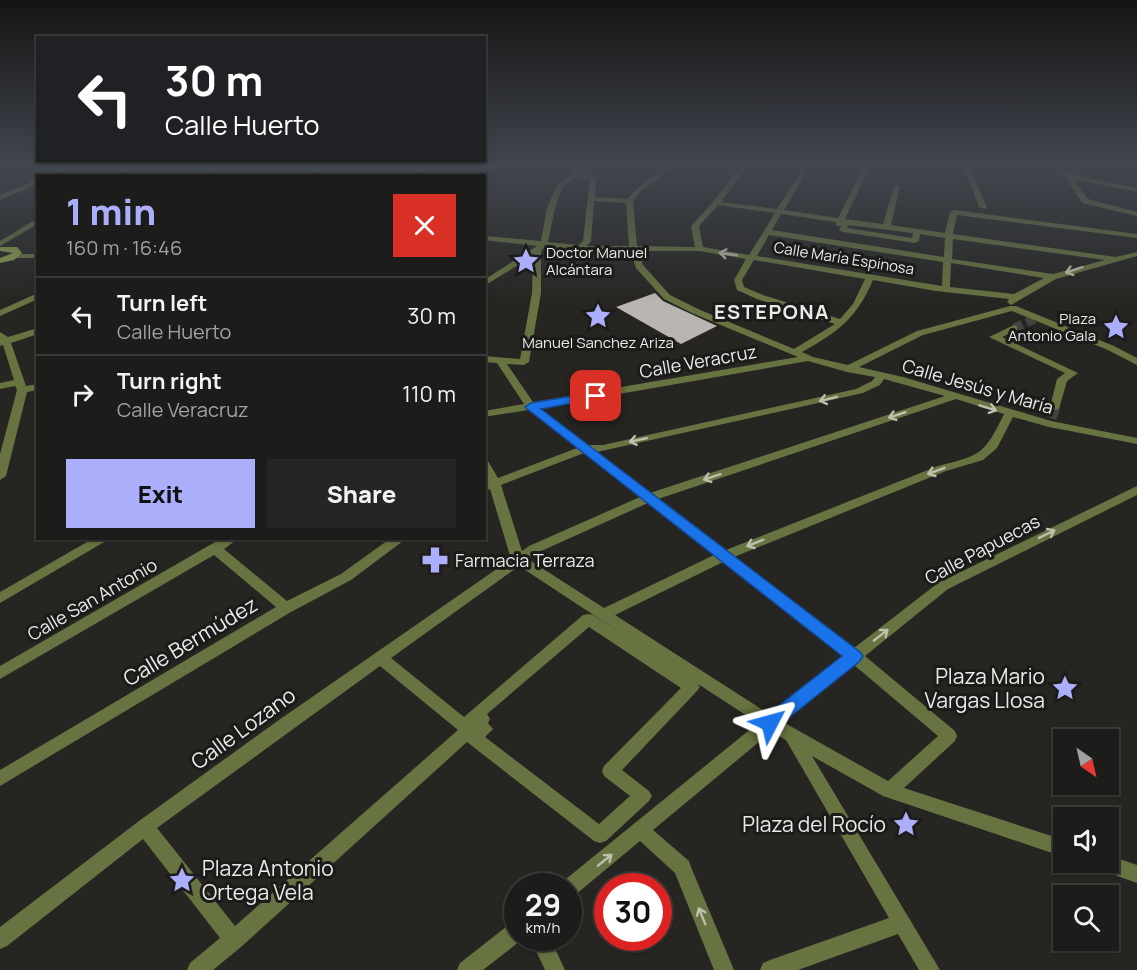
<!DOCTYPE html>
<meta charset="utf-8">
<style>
:root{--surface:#1c1c1a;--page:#252523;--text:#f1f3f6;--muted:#a0a1a2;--line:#3a3a39;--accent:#abaffb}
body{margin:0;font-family:Manrope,sans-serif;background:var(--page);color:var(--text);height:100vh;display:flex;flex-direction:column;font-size:22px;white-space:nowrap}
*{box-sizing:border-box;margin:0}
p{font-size:20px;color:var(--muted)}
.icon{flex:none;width:33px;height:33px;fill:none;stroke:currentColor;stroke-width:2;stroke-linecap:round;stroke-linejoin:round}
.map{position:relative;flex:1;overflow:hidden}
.drawer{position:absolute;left:36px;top:174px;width:450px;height:366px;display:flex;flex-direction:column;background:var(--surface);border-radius:0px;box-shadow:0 2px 4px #0004,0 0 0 2px var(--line)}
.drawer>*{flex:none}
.top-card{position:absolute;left:36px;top:36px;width:450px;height:126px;border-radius:0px;box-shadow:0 2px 4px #0004,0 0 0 2px var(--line);background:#202124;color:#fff;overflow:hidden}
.needle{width:39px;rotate:146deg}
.fabs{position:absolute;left:1053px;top:729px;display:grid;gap:12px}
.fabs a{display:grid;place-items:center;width:66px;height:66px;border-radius:0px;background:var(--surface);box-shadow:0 2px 4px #0004,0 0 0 2px var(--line);font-size:30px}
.speed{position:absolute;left:504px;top:873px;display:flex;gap:12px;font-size:30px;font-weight:700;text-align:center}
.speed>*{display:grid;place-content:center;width:78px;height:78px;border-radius:50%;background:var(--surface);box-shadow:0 2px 4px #0004,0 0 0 2px var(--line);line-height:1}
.speed small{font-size:15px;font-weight:400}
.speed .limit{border:9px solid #d22;background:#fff;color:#111}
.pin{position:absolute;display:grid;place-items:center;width:51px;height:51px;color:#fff;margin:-26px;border-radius:12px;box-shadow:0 3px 9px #0006}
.me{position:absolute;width:66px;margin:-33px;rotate:51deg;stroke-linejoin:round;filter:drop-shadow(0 0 4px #0008)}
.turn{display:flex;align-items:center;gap:21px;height:126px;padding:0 30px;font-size:27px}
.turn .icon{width:78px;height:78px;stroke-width:2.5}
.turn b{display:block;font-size:42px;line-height:51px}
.round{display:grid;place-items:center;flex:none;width:63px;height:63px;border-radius:0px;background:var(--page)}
.summary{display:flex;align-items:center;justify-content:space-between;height:102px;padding:0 30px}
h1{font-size:36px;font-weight:800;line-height:45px;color:var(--accent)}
.button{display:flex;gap:12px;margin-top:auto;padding:12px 30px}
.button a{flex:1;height:69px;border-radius:0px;background:var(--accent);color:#111;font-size:24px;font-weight:800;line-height:69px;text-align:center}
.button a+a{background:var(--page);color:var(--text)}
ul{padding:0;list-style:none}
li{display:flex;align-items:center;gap:18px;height:78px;padding:0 30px;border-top:2px solid var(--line)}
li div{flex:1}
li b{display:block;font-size:22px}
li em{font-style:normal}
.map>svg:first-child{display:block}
.building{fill:#b9b5b3}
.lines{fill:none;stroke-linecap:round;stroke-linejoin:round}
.street-tunnel-far1{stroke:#444340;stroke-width:9;stroke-dasharray:9 4.5;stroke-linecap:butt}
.street-tunnel{stroke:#444340;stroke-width:11;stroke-dasharray:11 6;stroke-linecap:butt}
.street{fill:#677340;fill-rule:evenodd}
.secondary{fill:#8da04b;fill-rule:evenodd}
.oneway{stroke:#bdc0ad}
.route{fill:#1a73e8;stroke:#114b97;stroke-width:1.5}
.labels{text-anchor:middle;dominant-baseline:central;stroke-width:6;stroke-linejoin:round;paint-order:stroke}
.far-poi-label{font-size:15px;fill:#ebeae8;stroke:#1c1b19;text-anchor:start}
.far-street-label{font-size:15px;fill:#ebeae8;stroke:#1c1b19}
.street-label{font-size:18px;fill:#ebeae8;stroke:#1c1b19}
.poi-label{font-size:18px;fill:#ebeae8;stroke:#1c1b19;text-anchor:start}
.far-district-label{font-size:20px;font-weight:bold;letter-spacing:1.5px;fill:#ebeae8;stroke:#1c1b19}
.near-street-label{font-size:21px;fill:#ebeae8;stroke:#1c1b19}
.near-poi-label{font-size:21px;fill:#ebeae8;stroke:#1c1b19;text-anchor:end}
</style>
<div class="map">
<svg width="1137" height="970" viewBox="0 0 1137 970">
<rect width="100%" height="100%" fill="#262522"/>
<path class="building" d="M655,293L663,301L717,326L681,344L616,307Z"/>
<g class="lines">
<path class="street-tunnel-far1" d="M1014,328L1035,319"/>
<path class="street-tunnel" d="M1051,418L1055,407"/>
<path class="street" d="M65,166H73L55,176H46Z
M127,166H135L120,176H111Z
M210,166H217L205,176H197Z
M315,166H322L312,176H304Z
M425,166H432L418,176H410Z
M580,166H587L580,173L596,178L595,197L627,199C637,188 660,166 674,166L641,191L633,201L637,246L695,247L691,226L712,203L741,166H747L721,202L777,209L804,166H810L784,210L838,218L864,166H870L845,219L883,224L894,187L897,185L900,187L891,225L945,233L950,212L954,210L1137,234V238L957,215L953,234L1116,257L1137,252V256L1056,279L1011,305L1007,302L1009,299L936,291L873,280C857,318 837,333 802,352L813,357L848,365L917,331L1010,306H1016L1114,346L1137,358V365L1108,350L1012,311L923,335L859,367L903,377L1051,421L1137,438V444L1049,427L1013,417L997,448L983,460L946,471L734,557L854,648L938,583L1137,486V495L948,589L865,656L955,731L957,736L955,741L904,788L1064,840V857L883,796L812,756L940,970H919L898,934L798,970H760L763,963L770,960L889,918L786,740L771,732L653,830L689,861L691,867L734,970H714L675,873L640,841L575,895L568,898V886H560L561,883L758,723L698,684L700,687L697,691L622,770L649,791L652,796L649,801L606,841L600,843L594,841L467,742L241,947L213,970H187L190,963L220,938L143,839L7,946L0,949V927L139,821L276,722L511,559L490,489L484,491V483L488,481L484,475V460L488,461L498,478L577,448L528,410L484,417V411L524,404L497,363L484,362V356L520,359L532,293L533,256L484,286V280L537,246L484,240V236L541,241L547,208L556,187ZM576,176L590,179L583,241L579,245L548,242L555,208L562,188ZM594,201L626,203L629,246H587L591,241ZM718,205L775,213L749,255L703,247L699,226ZM781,214L836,222V226H841L839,230L843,232L915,243L919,241L920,234L945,238L944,257L772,230ZM849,225L912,233H913L912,238L847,228ZM769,235L943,262L942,286L757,256ZM953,239L1105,260L1053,274L952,259ZM545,247L581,250L630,251L636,268L664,299L692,313L798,357L533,402L507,364L524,365L529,362L541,293V251ZM638,251H699L746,259L734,280L737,290L757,299L835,324L794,349L698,309L670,295L643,265ZM754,260L865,279L853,304L840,319L763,295L744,287L742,280ZM951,263L1044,278L1014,294L950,287ZM808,361L847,372L875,377L872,381L856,389L603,445H588L539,408ZM884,379L945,396L650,493L597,452L863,393L880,385ZM956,399L1004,414C984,455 981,455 938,466L726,550L658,499ZM584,453L640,497L529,546L522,551L501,485ZM648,503L714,555L604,608L528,559L539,552ZM723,562L844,656L769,714L615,615ZM519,566L630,639L593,615L588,614L583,615L464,717L391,658ZM589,627L681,688L604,766L602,771L604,776L630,796L599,824L485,737L493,729L488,723L490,719L487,714ZM854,665L938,736L888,781L783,722ZM380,666L458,730L235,926L157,828Z
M963,166H969L987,207L986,209L979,207Z
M1058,166H1064L1070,174L1137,188V192L1073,179L1088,199L1137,212V216L1082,203Z
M38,179V184L0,200V195Z
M38,218V224L0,246V241Z
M12,254H38V258H12Z
M38,293V299L0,316V310Z
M1014,325L1017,326V330L1002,337L1078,373L1067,381L1059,409L1055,410L1050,407L1057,379L1065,373L989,337Z
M38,328V334L11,343L26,386L38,384V390L27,392L6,476L0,480V454L17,390L15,386L0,389V383L14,380L3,345L0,346V332L8,337Z
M94,538H111L0,603V592Z
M222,538H239L224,549L287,601L341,574L391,538H407L351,580L291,612L0,786V770L276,607L214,555L0,679V666Z
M1108,855L1137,865V883L1095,868L1093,862H1108Z
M518,920V938H524L483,970H457L460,963L511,923Z
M530,938H550L565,970H545Z"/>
<path class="secondary" d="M0,247H17L22,253L14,260L0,263V258L13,253L0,251Z"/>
</g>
<defs><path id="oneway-shaft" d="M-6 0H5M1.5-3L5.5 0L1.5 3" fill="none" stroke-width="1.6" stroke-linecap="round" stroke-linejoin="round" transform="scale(1.5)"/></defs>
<g class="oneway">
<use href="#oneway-shaft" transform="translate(728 254) rotate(-172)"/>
<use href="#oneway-shaft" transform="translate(1074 270) rotate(162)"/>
<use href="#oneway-shaft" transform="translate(828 399) rotate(166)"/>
<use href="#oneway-shaft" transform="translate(988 408) rotate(17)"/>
<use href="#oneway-shaft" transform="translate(897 415) rotate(162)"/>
<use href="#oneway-shaft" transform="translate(638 440) rotate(168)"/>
<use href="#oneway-shaft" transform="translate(936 471) rotate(160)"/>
<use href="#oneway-shaft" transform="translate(712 477) rotate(162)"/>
<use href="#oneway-shaft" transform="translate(1047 534) rotate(-26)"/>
<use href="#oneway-shaft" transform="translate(755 543) rotate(158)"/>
<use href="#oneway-shaft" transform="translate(881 635) rotate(-38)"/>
<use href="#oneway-shaft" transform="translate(605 860) rotate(-39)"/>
<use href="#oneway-shaft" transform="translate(702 916) rotate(-112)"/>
</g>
<linearGradient id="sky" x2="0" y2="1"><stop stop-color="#151413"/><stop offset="0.55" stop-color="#41464f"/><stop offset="1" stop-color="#41464f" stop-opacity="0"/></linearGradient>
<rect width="1137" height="302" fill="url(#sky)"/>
<path class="route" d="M596,392L602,396L600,398L541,409L860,652L863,656L860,661L776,728L770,731L763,728L761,723L763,718L842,656L525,407L531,403Z"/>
<defs>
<g id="sight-bare" transform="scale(2.07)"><path d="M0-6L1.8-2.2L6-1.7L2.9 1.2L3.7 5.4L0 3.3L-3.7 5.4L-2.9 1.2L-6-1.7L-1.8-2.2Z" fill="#abaffb" stroke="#1c1b19" stroke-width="2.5" paint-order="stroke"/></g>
<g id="pharmacy-bare" transform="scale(2.07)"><path d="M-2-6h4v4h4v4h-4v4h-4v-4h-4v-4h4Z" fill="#abaffb" stroke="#1c1b19" stroke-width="2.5" paint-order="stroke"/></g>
</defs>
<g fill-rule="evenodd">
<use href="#sight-bare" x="526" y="261"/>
<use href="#sight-bare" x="598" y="316"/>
<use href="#sight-bare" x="1116" y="327"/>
<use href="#pharmacy-bare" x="435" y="560"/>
<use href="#sight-bare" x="1065" y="688"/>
<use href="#sight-bare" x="906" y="824"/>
<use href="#sight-bare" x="182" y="880"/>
</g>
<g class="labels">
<g class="far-poi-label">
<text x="546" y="252">Doctor Manuel<tspan x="546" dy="17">Alcántara</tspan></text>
<text x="1096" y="318" text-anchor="end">Plaza<tspan x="1096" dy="17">Antonio Gala</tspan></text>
<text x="598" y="342" text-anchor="middle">Manuel Sanchez Ariza</text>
</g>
<g class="far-street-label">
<text transform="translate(844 258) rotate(9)">Calle María Espinosa</text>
</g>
<g class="street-label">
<text transform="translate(698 361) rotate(-10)">Calle Veracruz</text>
<text transform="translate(978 386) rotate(16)">Calle Jesús y María</text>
<text transform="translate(982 549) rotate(-28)">Calle Papuecas</text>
<text transform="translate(92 599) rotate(-30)">Calle San Antonio</text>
</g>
<g class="poi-label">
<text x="455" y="560">Farmacia Terraza</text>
</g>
<g class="far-district-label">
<text x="772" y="311">ESTEPONA</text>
</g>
<g class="near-street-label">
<text transform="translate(190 641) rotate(-31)">Calle Bermúdez</text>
<text transform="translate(243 728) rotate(-36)">Calle Lozano</text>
</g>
<g class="near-poi-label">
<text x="1045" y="676">Plaza Mario<tspan x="1045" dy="24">Vargas Llosa</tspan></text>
<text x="886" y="824">Plaza del Rocío</text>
<text x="202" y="868" text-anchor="start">Plaza Antonio<tspan x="202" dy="24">Ortega Vela</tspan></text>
</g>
</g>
</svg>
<div class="fabs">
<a><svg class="needle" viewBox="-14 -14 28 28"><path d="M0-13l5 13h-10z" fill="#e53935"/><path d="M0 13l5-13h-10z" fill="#a0a1a2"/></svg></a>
<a><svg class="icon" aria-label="sound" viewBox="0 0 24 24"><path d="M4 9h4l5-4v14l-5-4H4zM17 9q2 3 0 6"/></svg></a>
<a><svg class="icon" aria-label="search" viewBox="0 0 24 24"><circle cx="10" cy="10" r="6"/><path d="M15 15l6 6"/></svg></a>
</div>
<div class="speed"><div>29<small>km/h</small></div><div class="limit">30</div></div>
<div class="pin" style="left:596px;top:396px;background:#d93025"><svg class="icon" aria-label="arrive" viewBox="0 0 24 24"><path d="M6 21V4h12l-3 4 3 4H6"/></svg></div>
<svg class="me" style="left:770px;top:723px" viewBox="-20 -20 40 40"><path d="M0-17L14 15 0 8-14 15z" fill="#1a73e8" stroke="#fff" stroke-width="4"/></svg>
<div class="top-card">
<div class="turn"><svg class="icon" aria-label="left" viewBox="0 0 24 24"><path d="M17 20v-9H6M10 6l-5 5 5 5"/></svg><div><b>30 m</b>Calle Huerto</div></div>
</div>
<section class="drawer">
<div class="summary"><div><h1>1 min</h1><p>160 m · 16:46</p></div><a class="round" style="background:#d93025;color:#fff"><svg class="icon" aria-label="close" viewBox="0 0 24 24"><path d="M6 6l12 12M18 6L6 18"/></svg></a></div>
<ul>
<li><svg class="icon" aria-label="left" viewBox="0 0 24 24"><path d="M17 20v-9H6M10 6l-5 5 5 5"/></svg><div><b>Turn left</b><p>Calle Huerto</p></div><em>30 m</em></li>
<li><svg class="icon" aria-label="right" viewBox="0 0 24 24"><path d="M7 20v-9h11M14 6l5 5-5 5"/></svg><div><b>Turn right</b><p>Calle Veracruz</p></div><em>110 m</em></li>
</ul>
<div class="button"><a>Exit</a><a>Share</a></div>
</section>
</div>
